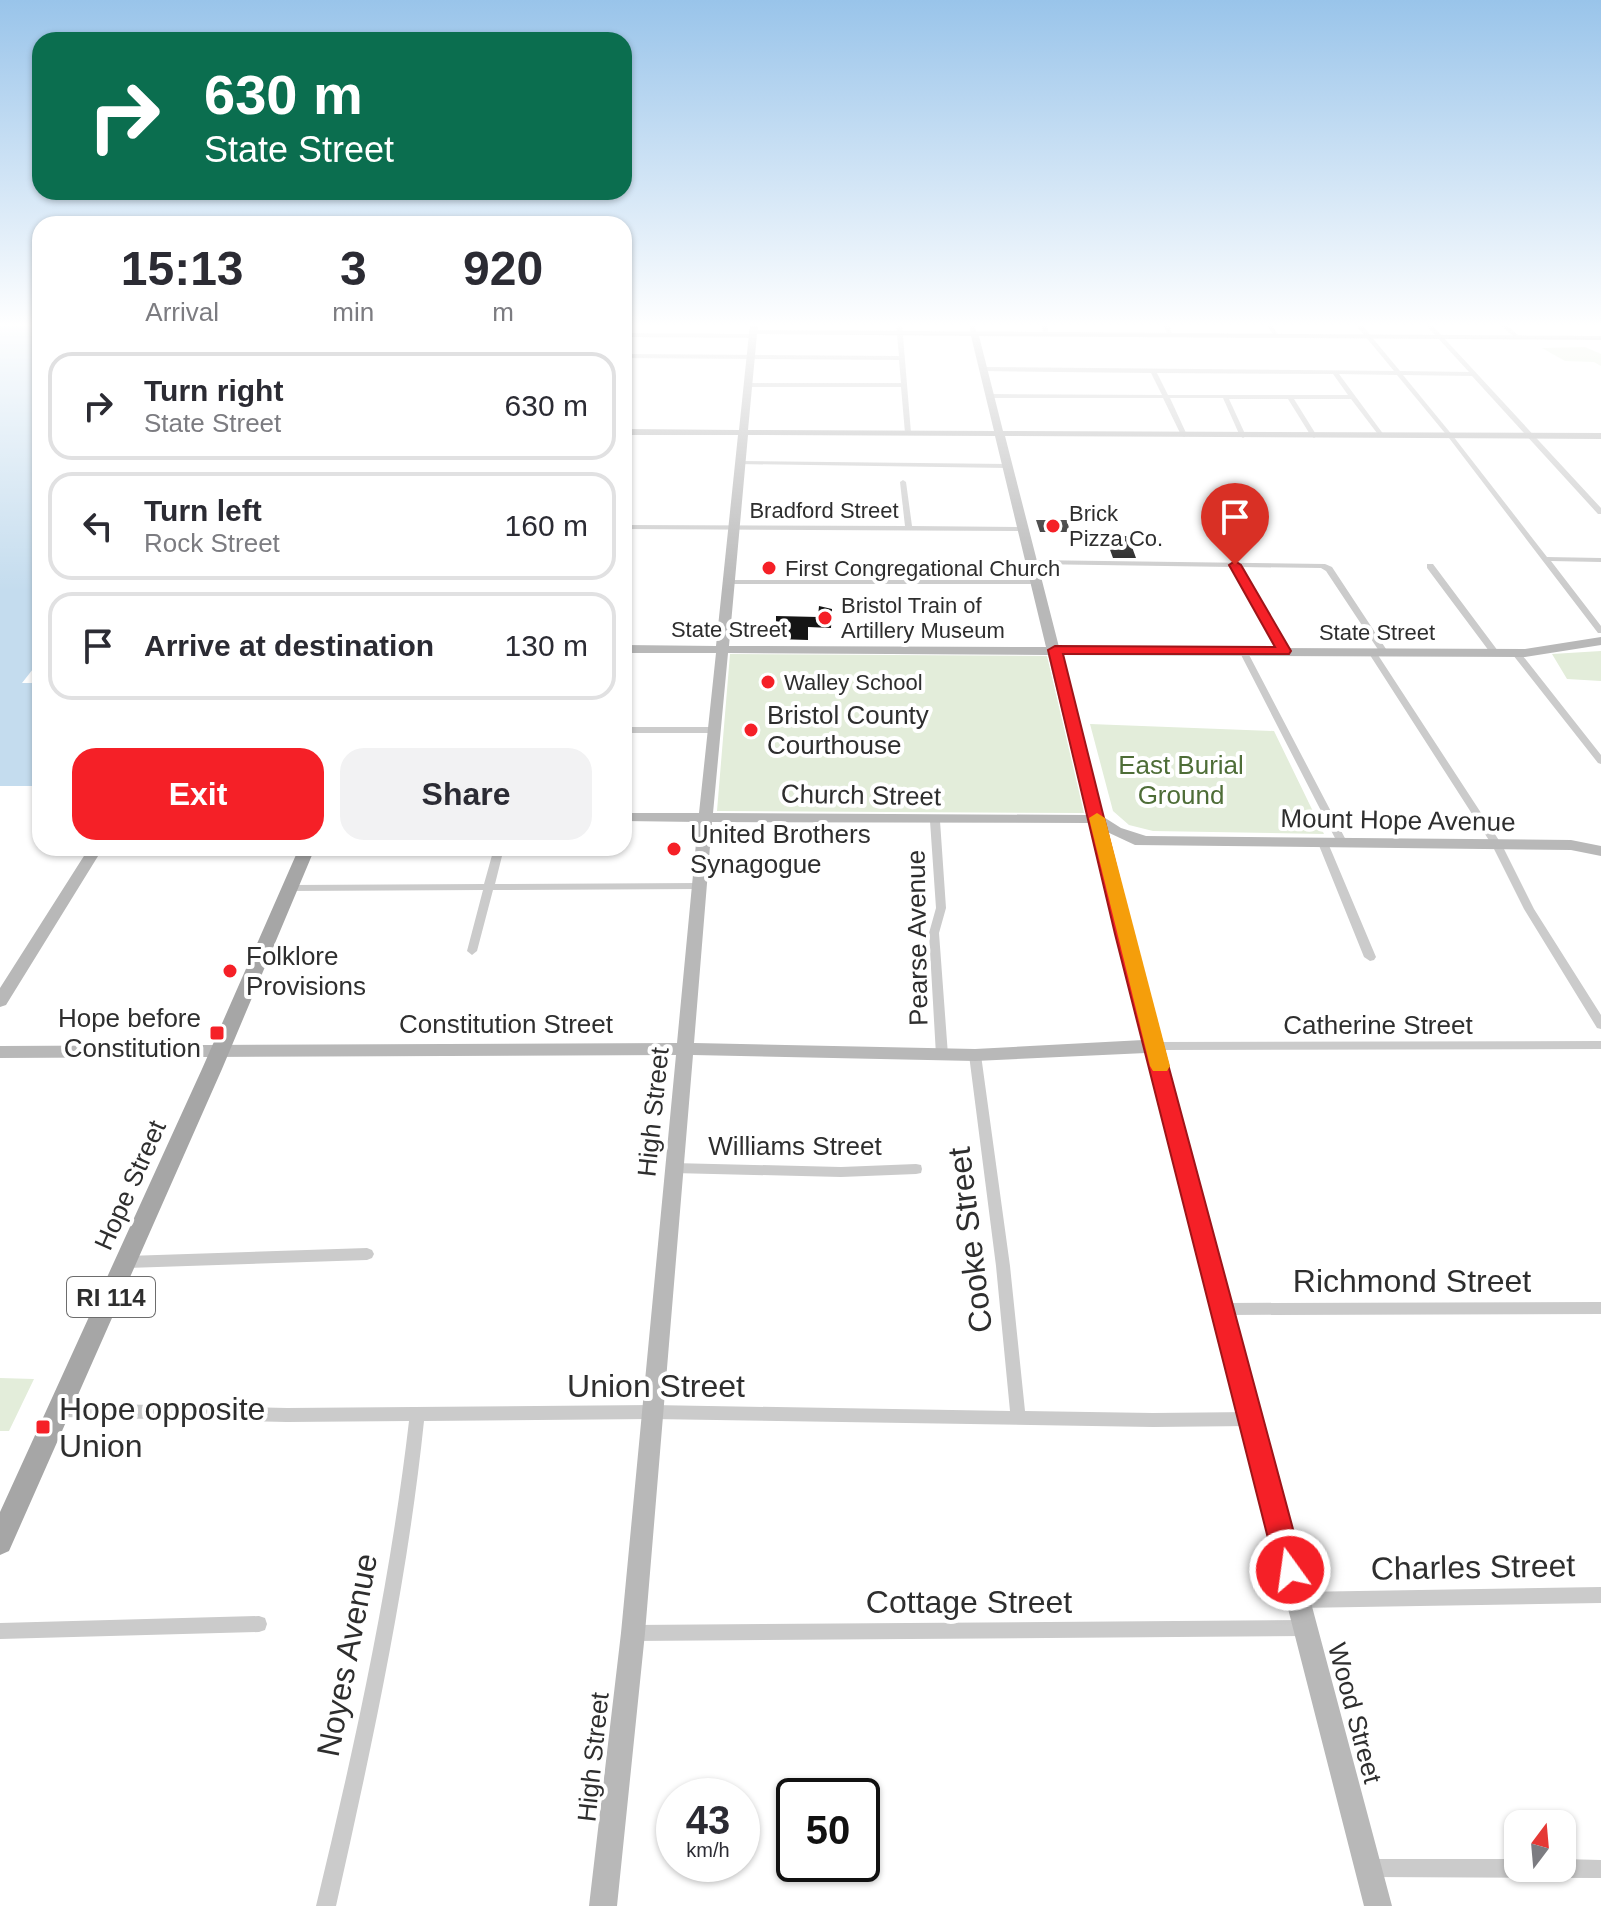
<!DOCTYPE html>
<style>
:root{--surface:#fff;--page:#f2f2f3;--text:#2b2b33;--muted:#7c7c81;--line:#e1e1e2;--accent:#f52027}
body{margin:0;font-family:Helvetica,sans-serif;background:var(--page);color:var(--text);height:100vh;display:flex;flex-direction:column;font-size:30px;white-space:nowrap}
*{box-sizing:border-box;margin:0}
p{font-size:26px;color:var(--muted)}
.icon{flex:none;width:44px;height:44px;fill:none;stroke:currentColor;stroke-width:2;stroke-linecap:round;stroke-linejoin:round}
.map{position:relative;flex:1;overflow:hidden}
.details{position:absolute;left:32px;top:216px;width:600px;height:640px;display:flex;flex-direction:column;background:var(--surface);border-radius:24px;box-shadow:0 2px 6px #0004}
.details>*{flex:none}
.hud{position:absolute;left:32px;top:32px;width:600px;height:168px;border-radius:24px;box-shadow:0 2px 6px #0004;background:#0b6e4f;color:#fff;overflow:hidden}
.needle{width:52px;rotate:16deg}
.controls{position:absolute;left:1504px;top:1810px;display:grid;gap:16px}
.controls a{display:grid;place-items:center;width:72px;height:72px;border-radius:16px;background:var(--surface);box-shadow:0 2px 6px #0004;font-size:40px}
.speed{position:absolute;left:656px;top:1778px;display:flex;gap:16px;font-size:40px;font-weight:700;text-align:center}
.speed>*{display:grid;place-content:center;width:104px;height:104px;border-radius:50%;background:var(--surface);box-shadow:0 2px 6px #0004;line-height:1}
.speed small{font-size:20px;font-weight:400}
.speed .limit{border:4px solid #111;border-radius:12px;background:#fff;color:#111}
.pin{position:absolute;display:grid;place-items:center;width:68px;height:68px;color:#fff;margin:-82px -34px;border-radius:50% 50% 50% 0;rotate:-45deg;box-shadow:0 0 8px #0007}
.pin .icon{rotate:45deg}
.me{position:absolute;width:88px;margin:-44px;rotate:346deg;stroke-linejoin:round;filter:drop-shadow(0 0 6px #0008)}
.turn{display:flex;align-items:center;gap:28px;height:168px;padding:0 40px;font-size:36px}
.turn .icon{width:104px;height:104px;stroke-width:2.5}
.turn b{display:block;font-size:56px;line-height:68px}
.eta{display:flex;justify-content:space-evenly;align-items:center;height:136px;text-align:center}
.eta b{font-size:48px;font-weight:600;line-height:56px}
.button{display:flex;gap:16px;margin-top:auto;padding:16px 40px}
.button a{flex:1;height:92px;border-radius:24px;background:var(--accent);color:#fff;font-size:32px;font-weight:600;line-height:92px;text-align:center}
.button a+a{background:var(--page);color:var(--text)}
ul{padding:0;list-style:none}
li{display:flex;align-items:center;gap:24px;height:108px;margin:0 16px 12px;padding:0 24px;border:4px solid var(--line);border-radius:24px}
li div{flex:1}
li b{display:block;font-size:30px}
li em{font-style:normal}
.map>svg:first-child{display:block}
.green{fill:#e3edda}
.water{fill:#c4dcee}
.building{fill:#151515}
.lines{fill:none;stroke-linecap:round;stroke-linejoin:round}
.street{fill:#cbcbcb;fill-rule:evenodd}
.secondary{fill:#b8b8b8;fill-rule:evenodd}
.primary{fill:#a6a6a6;fill-rule:evenodd}
.route{fill:#f52027;stroke:#9f1519;stroke-width:2}
.slow{fill:#f59e0b}
.poi-dot{fill:#f52027;stroke:#fff;stroke-width:3}
.labels{text-anchor:middle;dominant-baseline:central;stroke-width:8;stroke-linejoin:round;paint-order:stroke}
.far-street-label{font-size:22px;fill:#2e2e2e;stroke:#fff}
.far-poi-label{font-size:22px;fill:#2e2e2e;stroke:#fff;text-anchor:start}
.shield{fill:#fff;stroke:#6d6d6d;stroke-width:2}
.shield-label{font-size:24px;font-weight:bold;fill:#2e2e2e}
.poi-label{font-size:26px;fill:#2e2e2e;stroke:#fff;text-anchor:start}
.park-label{font-size:26px;fill:#4e6d37;stroke:#fff}
.street-label{font-size:26px;fill:#2e2e2e;stroke:#fff}
.near-street-label{font-size:32px;fill:#2e2e2e;stroke:#fff}
.near-poi-label{font-size:32px;fill:#2e2e2e;stroke:#fff;text-anchor:start}
</style>
<div class="map">
<svg width="1601" height="1906" viewBox="0 0 1601 1906">
<rect width="100%" height="100%" fill="#fff"/>
<path class="green" d="M1585,347L1601,354V366L1594,362L1565,361L1542,348Z
M1601,651V681L1567,679L1552,654Z
M730,654L1047,656L1084,813L717,811Z
M1090,724L1274,731L1324,834L1153,831L1129,825L1113,811Z
M0,1378L34,1379L9,1431H0Z"/>
<path class="water" d="M0,324H40V660L22,683H40V786H0Z"/>
<path class="building" d="M1036,520H1067L1070,532H1040Z
M1105,536H1128L1136,558H1113Z
M819,606L832,609L831,628L808,627V640L743,638L744,624H776V616L818,617Z"/>
<g class="lines">
<path class="street" d="M896,324H902L911,433L908,435L905,433L901,387H747L744,385L747,383H901L899,360L624,358V354L899,356Z
M969,324H975L976,334L971,333Z
M1042,324H1048V335L1043,334Z
M1163,324H1169L1172,335H1168Z
M1266,324H1272L1278,336H1274Z
M1355,324H1361L1400,371L1469,372L1425,324H1431L1601,508V514H1598L1472,376L1403,375L1453,436L1547,557L1601,558V562L1551,561L1601,626V633H1598L1449,438L1397,375L1339,374L1384,435V437H1380L1351,399H1294L1317,436L1314,438L1311,436L1288,399H1229L1246,436L1243,438L1240,436L1223,398H1170L1187,435L1184,437L1181,435L1163,398H990L987,396L990,394L1162,395L1151,373L983,371L980,369L983,367L1394,371ZM1157,373L1333,374L1348,395H1168Z
M1500,324H1506L1519,336V338H1515Z
M624,333L751,334L754,336L751,338L624,337Z
M739,461L1007,464L1010,466L1007,468L737,464L736,463Z
M903,480L906,482L912,526L1023,527L1027,529L1023,531L624,529V525L905,526L900,482Z
M1029,560L1325,564L1332,567L1388,652L1387,654H1381L1326,571L1321,568L1240,567L1288,651L1284,654L1280,651L1232,567L1032,564L1028,562Z
M1427,564H1433L1498,651V655H1492L1427,568Z
M725,580H1037L1041,582L1037,584H728L724,582Z
M1243,648L1247,651L1348,844L1347,846H1339L1338,844L1239,651Z
M1372,649L1376,652L1502,845L1534,909L1601,1015V1029L1597,1028L1524,909L1492,845L1368,652Z
M1516,650L1519,651L1601,755V764L1598,763L1513,655V651Z
M624,727H714L719,730L714,733H624Z
M935,818L940,821L946,908L939,933L948,1055L946,1058H938L936,1055L929,933L936,908L930,821Z
M1323,840L1328,843L1376,957L1374,960L1370,961L1364,957L1318,843Z
M494,848H504L495,884L700,883L705,886L700,889L493,890L477,951L472,955L467,951L483,890L290,891L285,888L290,885L484,884Z
M1601,1041V1049L1155,1050L1151,1049L1149,1046L1151,1043L1155,1042Z
M975,1051L979,1052L981,1055L1010,1266L1025,1411L1153,1413L1251,1412L1256,1414L1259,1419L1256,1424L1251,1426L1153,1427L652,1419L424,1421C407,1585 372,1745 336,1906H316C355,1745 390,1585 409,1421L287,1422L61,1417L56,1415L54,1410L56,1405L61,1403L287,1408L652,1405L1010,1411L996,1266L969,1055L971,1052Z
M673,1163L841,1167L916,1164L921,1165L922,1169L921,1173L916,1174L841,1177L673,1173L668,1172L667,1168L668,1164Z
M367,1248L372,1250L374,1254L372,1258L367,1260L127,1268L122,1266L120,1262L122,1258L127,1256Z
M1601,1302V1314L1223,1315L1218,1313L1216,1309L1218,1305L1223,1303Z
M1601,1587V1603L1298,1608L1292,1606L1290,1600L1292,1594L1298,1592Z
M259,1616L265,1618L267,1624L265,1630L259,1632L0,1639V1623Z
M1305,1620L1311,1622L1313,1628L1311,1634L1305,1636L633,1641L627,1639L625,1633L627,1627L633,1625Z
M1369,1859H1518V1868H1562V1859L1601,1860V1878L1369,1877L1362,1875L1360,1868L1362,1861Z"/>
<path class="secondary" d="M750,324H758V330L1601,336V340L979,336L1003,431L1601,433V439L1005,436L1059,647L1525,649L1601,637V645L1525,657L1060,655L1102,816L1121,828L1146,836L1571,840L1601,846V856L1571,850L1135,845L1105,831L1392,1906H1364L1146,1053L975,1061L693,1055L645,1633L617,1906H589L621,1633L676,1055L0,1058V1046L677,1043L698,822L624,821V813H699L716,653H624V645L716,646L738,435H624V429L739,430ZM757,334L971,336L994,431L748,430ZM748,435L995,436L1046,647L729,646ZM728,653L1048,655L1087,815L713,813ZM712,822L1089,823L1143,1040L975,1049L694,1043Z
M89,848H103L6,1005L0,1007V988Z"/>
<path class="primary" d="M299,848H315L222,1069L9,1551L0,1555V1512L202,1069Z"/>
</g>
<linearGradient id="sky" x2="0" y2="1"><stop stop-color="#99c4ea"/><stop offset="0.55" stop-color="#fff"/><stop offset="1" stop-color="#fff" stop-opacity="0"/></linearGradient>
<rect width="1601" height="591" fill="url(#sky)"/>
<path class="route" d="M1235,561L1241,565L1291,651L1289,654H1063L1133,934L1304,1570L1300,1579L1290,1583L1280,1579L1276,1570L1115,934L1048,650L1055,646L1275,647L1229,565Z"/>
<path class="slow" d="M1097,813L1105,818L1170,1066L1167,1071H1153L1150,1066L1089,818Z"/>
<g class="poi-dot">
<circle cx="1053" cy="526" r="8"/>
<circle cx="769" cy="568" r="8"/>
<circle cx="825" cy="618" r="8"/>
<circle cx="768" cy="682" r="8"/>
<circle cx="751" cy="730" r="8"/>
<circle cx="674" cy="849" r="8"/>
<circle cx="230" cy="971" r="8"/>
<rect x="209" y="1025" width="16" height="16" rx="4"/>
<rect x="35" y="1419" width="16" height="16" rx="4"/>
</g>
<g class="labels">
<g class="far-street-label">
<text x="824" y="510">Bradford Street</text>
<text x="729" y="629">State Street</text>
<text x="1377" y="632">State Street</text>
</g>
<g class="far-poi-label">
<text x="1069" y="513">Brick<tspan x="1069" dy="25">Pizza Co.</tspan></text>
<text x="785" y="568">First Congregational Church</text>
<text x="841" y="605">Bristol Train of<tspan x="841" dy="25">Artillery Museum</tspan></text>
<text x="784" y="682">Walley School</text>
</g>
<rect class="shield" x="67" y="1277" width="88" height="40" rx="6"/>
<g class="shield-label">
<text x="111" y="1297">RI 114</text>
</g>
<g class="poi-label">
<text x="767" y="715">Bristol County<tspan x="767" dy="30">Courthouse</tspan></text>
<text x="690" y="834">United Brothers<tspan x="690" dy="30">Synagogue</tspan></text>
<text x="246" y="956">Folklore<tspan x="246" dy="30">Provisions</tspan></text>
<text x="201" y="1018" text-anchor="end">Hope before<tspan x="201" dy="30">Constitution</tspan></text>
</g>
<g class="park-label">
<text x="1181" y="765">East Burial<tspan x="1181" dy="30">Ground</tspan></text>
</g>
<g class="street-label">
<text transform="translate(861 795) rotate(1)">Church Street</text>
<text transform="translate(1398 820) rotate(1)">Mount Hope Avenue</text>
<text transform="translate(917 938) rotate(-91)">Pearse Avenue</text>
<text x="506" y="1024">Constitution Street</text>
<text x="1378" y="1025">Catherine Street</text>
<text transform="translate(653 1112) rotate(-84)">High Street</text>
<text x="795" y="1146">Williams Street</text>
<text transform="translate(130 1185) rotate(-66)">Hope Street</text>
<text transform="translate(1355 1713) rotate(75)">Wood Street</text>
<text transform="translate(593 1757) rotate(-84)">High Street</text>
</g>
<g class="near-street-label">
<text transform="translate(970 1240) rotate(-97)">Cooke Street</text>
<text x="1412" y="1281">Richmond Street</text>
<text x="656" y="1386">Union Street</text>
<text transform="translate(1473 1567) rotate(-1)">Charles Street</text>
<text x="969" y="1602">Cottage Street</text>
<text transform="translate(347 1655) rotate(-79)">Noyes Avenue</text>
</g>
<g class="near-poi-label">
<text x="59" y="1409">Hope opposite<tspan x="59" dy="37">Union</tspan></text>
</g>
</g>
</svg>
<div class="controls">
<a><svg class="needle" viewBox="-14 -14 28 28"><path d="M0-13l5 13h-10z" fill="#e53935"/><path d="M0 13l5-13h-10z" fill="#7c7c81"/></svg></a>
</div>
<div class="speed"><div>43<small>km/h</small></div><div class="limit">50</div></div>
<div class="pin" style="left:1235px;top:565px;background:#d93025"><svg class="icon" aria-label="arrive" viewBox="0 0 24 24"><path d="M6 21V4h12l-3 4 3 4H6"/></svg></div>
<svg class="me" style="left:1290px;top:1570px" viewBox="-20 -20 40 40"><circle r="17" fill="#f52027" stroke="#fff" stroke-width="3"/><path d="M0-11L8 9 0 5-8 9z" fill="#fff"/></svg>
<div class="hud">
<div class="turn"><svg class="icon" aria-label="right" viewBox="0 0 24 24"><path d="M7 20v-9h11M14 6l5 5-5 5"/></svg><div><b>630 m</b>State Street</div></div>
</div>
<section class="details">
<div class="eta">
<div><b>15:13</b><p>Arrival</p></div>
<div><b>3</b><p>min</p></div>
<div><b>920</b><p>m</p></div>
</div>
<ul>
<li><svg class="icon" aria-label="right" viewBox="0 0 24 24"><path d="M7 20v-9h11M14 6l5 5-5 5"/></svg><div><b>Turn right</b><p>State Street</p></div><em>630 m</em></li>
<li><svg class="icon" aria-label="left" viewBox="0 0 24 24"><path d="M17 20v-9H6M10 6l-5 5 5 5"/></svg><div><b>Turn left</b><p>Rock Street</p></div><em>160 m</em></li>
<li><svg class="icon" aria-label="arrive" viewBox="0 0 24 24"><path d="M6 21V4h12l-3 4 3 4H6"/></svg><div><b>Arrive at destination</b></div><em>130 m</em></li>
</ul>
<div class="button"><a>Exit</a><a>Share</a></div>
</section>
</div>
